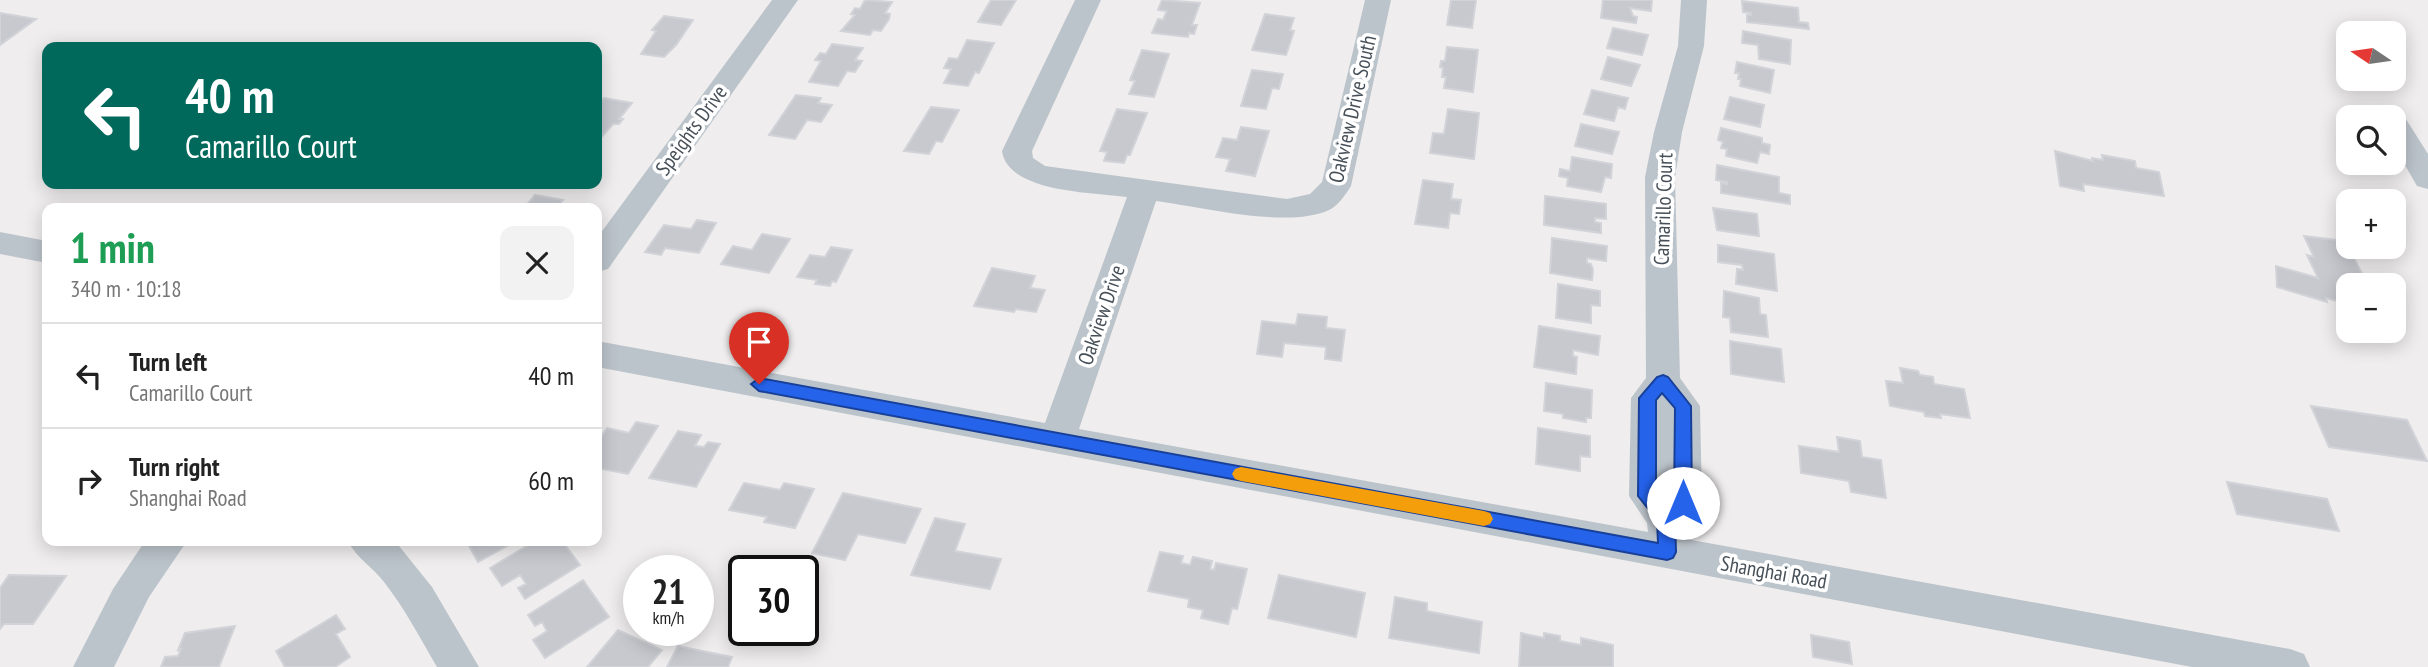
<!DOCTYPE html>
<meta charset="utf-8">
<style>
:root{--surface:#fff;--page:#f2f2f2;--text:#222;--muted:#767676;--line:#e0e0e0}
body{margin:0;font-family:"PT Sans Narrow",sans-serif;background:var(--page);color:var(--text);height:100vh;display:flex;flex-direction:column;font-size:26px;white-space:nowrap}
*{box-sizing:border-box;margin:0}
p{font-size:23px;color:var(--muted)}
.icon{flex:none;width:38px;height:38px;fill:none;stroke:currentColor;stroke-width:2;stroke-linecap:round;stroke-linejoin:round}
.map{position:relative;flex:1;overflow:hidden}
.side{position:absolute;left:42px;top:203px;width:560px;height:343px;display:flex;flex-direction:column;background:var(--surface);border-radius:14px;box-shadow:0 4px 18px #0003}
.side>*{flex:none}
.guide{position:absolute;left:42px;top:42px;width:560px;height:147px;border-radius:14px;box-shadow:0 4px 18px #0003;background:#00695c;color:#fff;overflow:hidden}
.needle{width:46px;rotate:283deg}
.fabs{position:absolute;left:2336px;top:21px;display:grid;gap:14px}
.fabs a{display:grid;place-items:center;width:70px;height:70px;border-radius:14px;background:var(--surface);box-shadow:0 4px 18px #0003;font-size:35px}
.speed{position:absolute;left:623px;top:555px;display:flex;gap:14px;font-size:35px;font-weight:700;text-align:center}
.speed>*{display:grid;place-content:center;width:91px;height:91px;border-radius:50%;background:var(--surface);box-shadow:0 4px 18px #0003;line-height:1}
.speed small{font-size:18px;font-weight:400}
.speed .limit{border:4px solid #111;border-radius:10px;background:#fff;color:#111}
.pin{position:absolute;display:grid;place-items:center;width:60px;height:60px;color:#fff;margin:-72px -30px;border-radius:50% 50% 50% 0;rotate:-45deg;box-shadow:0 0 7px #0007}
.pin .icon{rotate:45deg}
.me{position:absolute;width:77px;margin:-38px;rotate:0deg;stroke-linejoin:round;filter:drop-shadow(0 0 5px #0008)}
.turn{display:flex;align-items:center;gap:24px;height:147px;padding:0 28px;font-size:32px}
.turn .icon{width:91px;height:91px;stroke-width:2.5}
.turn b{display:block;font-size:49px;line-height:60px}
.round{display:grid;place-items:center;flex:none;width:74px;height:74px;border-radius:14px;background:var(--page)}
.head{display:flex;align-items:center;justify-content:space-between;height:119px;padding:0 28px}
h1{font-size:42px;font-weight:700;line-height:52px;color:#1e9e55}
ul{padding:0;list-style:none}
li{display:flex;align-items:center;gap:21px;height:105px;padding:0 28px;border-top:2px solid var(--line)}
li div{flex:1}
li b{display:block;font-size:26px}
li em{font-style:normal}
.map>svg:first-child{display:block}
.building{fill:#c7c9cf;stroke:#d1d3d8;stroke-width:2}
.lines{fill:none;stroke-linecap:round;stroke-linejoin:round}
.minor{fill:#bcc4cb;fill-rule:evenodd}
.route{fill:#2563eb;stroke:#184099;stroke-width:2}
.slow{fill:#f59e0b}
.labels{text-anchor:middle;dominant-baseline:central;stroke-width:7;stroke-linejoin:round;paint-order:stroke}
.street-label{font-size:21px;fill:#475058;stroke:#fff}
</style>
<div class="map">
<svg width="2428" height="667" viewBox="0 0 2428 667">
<rect width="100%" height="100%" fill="#efeded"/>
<path class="building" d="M865,0L892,2L885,13L890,14L889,19L881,31L873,30L870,35L841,31L855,15L851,14L855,8L860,9Z
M991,0H1016L1001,25L978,22Z
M1162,0L1200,3L1192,25H1197L1194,34L1189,33L1188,37L1152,33L1158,19L1163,20L1167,11L1158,10Z
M1451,0H1476L1472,28L1447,25Z
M1603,0H1652L1651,11L1630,8L1633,16L1637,17L1636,23L1601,18Z
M1742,1L1798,8L1799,22L1808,23L1809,29L1747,22V15H1751V13L1743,12Z
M0,13L36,19L0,45Z
M1265,14L1294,18L1290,30L1294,31L1286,55L1252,50Z
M664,16L693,20L676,45L664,57L641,54L656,31L652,30Z
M1613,28L1648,35L1642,55L1607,48Z
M1743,31L1791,40L1790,64L1759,59L1758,45L1742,43Z
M967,40L994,43L979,73L975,72L968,86L944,83L951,69L944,68L949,58L958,59Z
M832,44L863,48L855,60L862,61L855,72L847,71L838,86L809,82L821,61L815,60L820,53L826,54Z
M1447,47L1478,50L1473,92L1444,88L1446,77H1442L1443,68L1440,67L1441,61H1445Z
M1142,50L1169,54L1154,97L1129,94L1135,81L1130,80Z
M1608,57L1640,65L1631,86L1601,79Z
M1737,62L1774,70L1770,93L1740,86L1741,79H1738L1739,73H1735Z
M1252,70L1283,74L1279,89L1272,88L1266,109L1241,106Z
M1592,90L1628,98L1625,109L1618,107L1614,121L1584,114Z
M796,95L821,98L818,103L832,105L821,122L807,120L795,139L769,135Z
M1730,97L1764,105L1760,127L1724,119Z
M604,98L632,103L619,119H623L619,124H613L597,142V107Z
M931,107L959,110L942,142L936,141L929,154L904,151Z
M1117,109L1147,113L1130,155H1127L1124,163L1104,161L1107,152L1100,151Z
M1448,109L1479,113L1474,159L1430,153L1433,133L1444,134Z
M1581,124L1619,132L1612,154L1575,146Z
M1241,127L1269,131L1255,176L1226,171L1230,159L1216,157L1223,138L1237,140Z
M1721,128L1762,138V143L1770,145L1769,154L1760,152L1757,163L1726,156L1727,149L1721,148L1723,142L1718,140Z
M2055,151L2093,161L2092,158L2103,160L2102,155L2135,161L2136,168L2159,172L2164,196L2083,184L2084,191L2060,186Z
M1572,157L1612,164L1611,178L1605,177L1601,192L1567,186L1568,178L1559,176L1560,169L1570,171Z
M1717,165L1779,177V193L1790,195V204L1721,193V183L1727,184V182L1716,180Z
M1423,180L1453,184L1451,199L1461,200L1459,214L1450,213L1448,228L1415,224Z
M535,195L563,200L556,208H524Z
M1545,196L1606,204V219L1595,218V222L1601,223V233L1544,225Z
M1713,208L1757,214L1759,236L1717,230Z
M697,220L716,223L699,253L665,248L661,255L645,252L664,225L691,229Z
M762,234L790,239L769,273L721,264L733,246L752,250Z
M2304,236L2345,241L2368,285H2348V304L2326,298L2327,302L2277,287L2276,266L2318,278L2307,255L2314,257Z
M1552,238L1607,246L1606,261L1587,258V263L1591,264L1593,270L1592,280L1550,273Z
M1718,245L1774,254L1777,291L1736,284L1737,269L1743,270L1742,265L1718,262Z
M831,247L852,250L836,282L832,281L830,286L815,284L817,280L797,277L810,255L825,257Z
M992,268L1035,276L1030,288L1045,290L1036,312L1016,309L1014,312L974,306Z
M1558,284L1600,291V306L1591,305V323L1556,318Z
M1724,291L1759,298L1760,314L1766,315L1768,337L1731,332L1730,318L1723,317Z
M1298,314L1327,317L1326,328L1345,330L1341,361L1325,359L1326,347L1284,343L1282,357L1257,354L1262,321L1296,325Z
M1539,326L1600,336L1598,355L1573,350V356L1577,357L1576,374L1534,367Z
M1730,341L1781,349L1784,382L1731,374Z
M1900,368L1918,371L1920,375L1933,377L1934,384L1964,389L1970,418L1940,414L1941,418L1925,416L1924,412L1890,406L1886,381L1903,383Z
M1546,383L1592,390L1591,418H1586V422L1563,418V414L1544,411Z
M2311,406L2407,420L2427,461L2329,447Z
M636,422L658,426L628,474L597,468V444L607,428L629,433Z
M1538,428L1590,436V457L1580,456V471L1536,464Z
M678,431L701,435L695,446L704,447L708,442L720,444L696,487L649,478Z
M1837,437L1860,441L1862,457L1881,460L1886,498L1851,492L1849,481L1801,473L1799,446L1839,452Z
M2227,482L2327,499L2339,531L2237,514Z
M744,483L780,490L784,483L814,489L795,528L764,522L767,517L729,510Z
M843,493L921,509L905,543L858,534L845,560L812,553Z
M935,518L965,524L955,551L1001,559L990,589L911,575Z
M479,541H516L478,562L469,546Z
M535,541H562L580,565L525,599L518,588L526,584L520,575L502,586L490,568Z
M1160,552L1183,556L1181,563L1190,565L1193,557L1212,561L1210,569L1214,570L1216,563L1247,569L1237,609L1232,608L1228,624L1201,618L1203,610L1188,607L1189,599L1148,591Z
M9,575L66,576L33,624H4L0,629V588Z
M1279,575L1365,593L1356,637L1268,618Z
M583,580L609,617L545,658L533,640L547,631L542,622L535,626L528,615Z
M1395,597L1427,603V611L1482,622L1479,653L1389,638Z
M336,615L345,629L336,634L350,657L335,667H285L276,651Z
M235,626L219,667H161L165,657L178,656L181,649L178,650L185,633Z
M618,630L662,650L648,667H587Z
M1521,633L1544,638V633L1560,636V641L1581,645V638L1613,645V667H1519Z
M1811,635L1849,642L1852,664L1813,657Z
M678,646L732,657L728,667H667Z"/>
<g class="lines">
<path class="minor" d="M772,0H798L608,269L597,272V238Z
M1075,0H1101L1032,151L1033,158L1045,166L1287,199L1310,194L1322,182L1365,0H1391L1351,186C1346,194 1338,206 1329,210C1288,229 1202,207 1156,201L1079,429L1648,532L1647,523L1629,496L1631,398L1646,378L1645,177L1654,132L1678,46L1681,0H1707L1704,46L1682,132L1675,177L1680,378L1700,406L1702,503L1696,514L1685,524L1686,539L2290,649L2304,654L2310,667H2192L597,367V341L1045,423L1127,197C1094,192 1008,193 1002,151Z
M2394,113L2404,116L2428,154V189L2417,186L2394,146V117H2383Z
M0,232L47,241V263L0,254Z
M145,541H187L149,597L114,667H73L113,589Z
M348,541H395L432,587L479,667H437C420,638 405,609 384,582C373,567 356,558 348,541Z"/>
</g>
<path class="route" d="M1663,375L1668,377L1691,406L1692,503L1690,508L1683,511L1677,508L1674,503L1675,408L1662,393L1656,400V494L1675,518L1676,552L1673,558L1667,560L759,391L751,384L759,378L1658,543L1657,520L1638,496L1639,398L1657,377Z"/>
<path class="slow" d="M1241,467L1484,511L1490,513L1493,519L1490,524L1484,526L1241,481L1235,479L1232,474L1235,469Z"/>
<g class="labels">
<g class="street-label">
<text transform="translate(1352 109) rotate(-77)">Oakview Drive South</text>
<text transform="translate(691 130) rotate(-54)">Speights Drive</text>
<text transform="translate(1663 209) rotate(-88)">Camarillo Court</text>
<text transform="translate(1101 315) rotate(-71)">Oakview Drive</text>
<text transform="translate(1774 572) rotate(10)">Shanghai Road</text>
</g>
</g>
</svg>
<div class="fabs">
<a><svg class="needle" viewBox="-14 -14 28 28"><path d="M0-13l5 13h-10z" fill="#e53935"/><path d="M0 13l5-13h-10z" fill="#767676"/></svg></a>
<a><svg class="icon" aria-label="search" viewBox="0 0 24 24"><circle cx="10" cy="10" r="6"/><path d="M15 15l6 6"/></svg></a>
<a>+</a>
<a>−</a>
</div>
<div class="speed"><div>21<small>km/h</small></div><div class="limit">30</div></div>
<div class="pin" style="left:759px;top:384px;background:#d93025"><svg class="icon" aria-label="arrive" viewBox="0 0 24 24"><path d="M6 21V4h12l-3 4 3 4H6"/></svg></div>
<svg class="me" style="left:1683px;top:503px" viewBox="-20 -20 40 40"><circle r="19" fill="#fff"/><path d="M0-13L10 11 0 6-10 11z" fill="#2563eb"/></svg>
<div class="guide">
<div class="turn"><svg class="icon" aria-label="left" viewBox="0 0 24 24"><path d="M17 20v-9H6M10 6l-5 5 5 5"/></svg><div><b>40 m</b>Camarillo Court</div></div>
</div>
<section class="side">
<div class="head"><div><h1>1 min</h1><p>340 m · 10:18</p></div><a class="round"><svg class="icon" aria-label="close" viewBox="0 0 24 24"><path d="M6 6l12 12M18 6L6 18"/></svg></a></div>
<ul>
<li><svg class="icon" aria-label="left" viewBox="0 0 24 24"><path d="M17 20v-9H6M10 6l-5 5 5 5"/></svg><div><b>Turn left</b><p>Camarillo Court</p></div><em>40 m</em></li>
<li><svg class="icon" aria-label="right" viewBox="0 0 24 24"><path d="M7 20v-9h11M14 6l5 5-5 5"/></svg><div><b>Turn right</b><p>Shanghai Road</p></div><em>60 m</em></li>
</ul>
</section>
</div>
